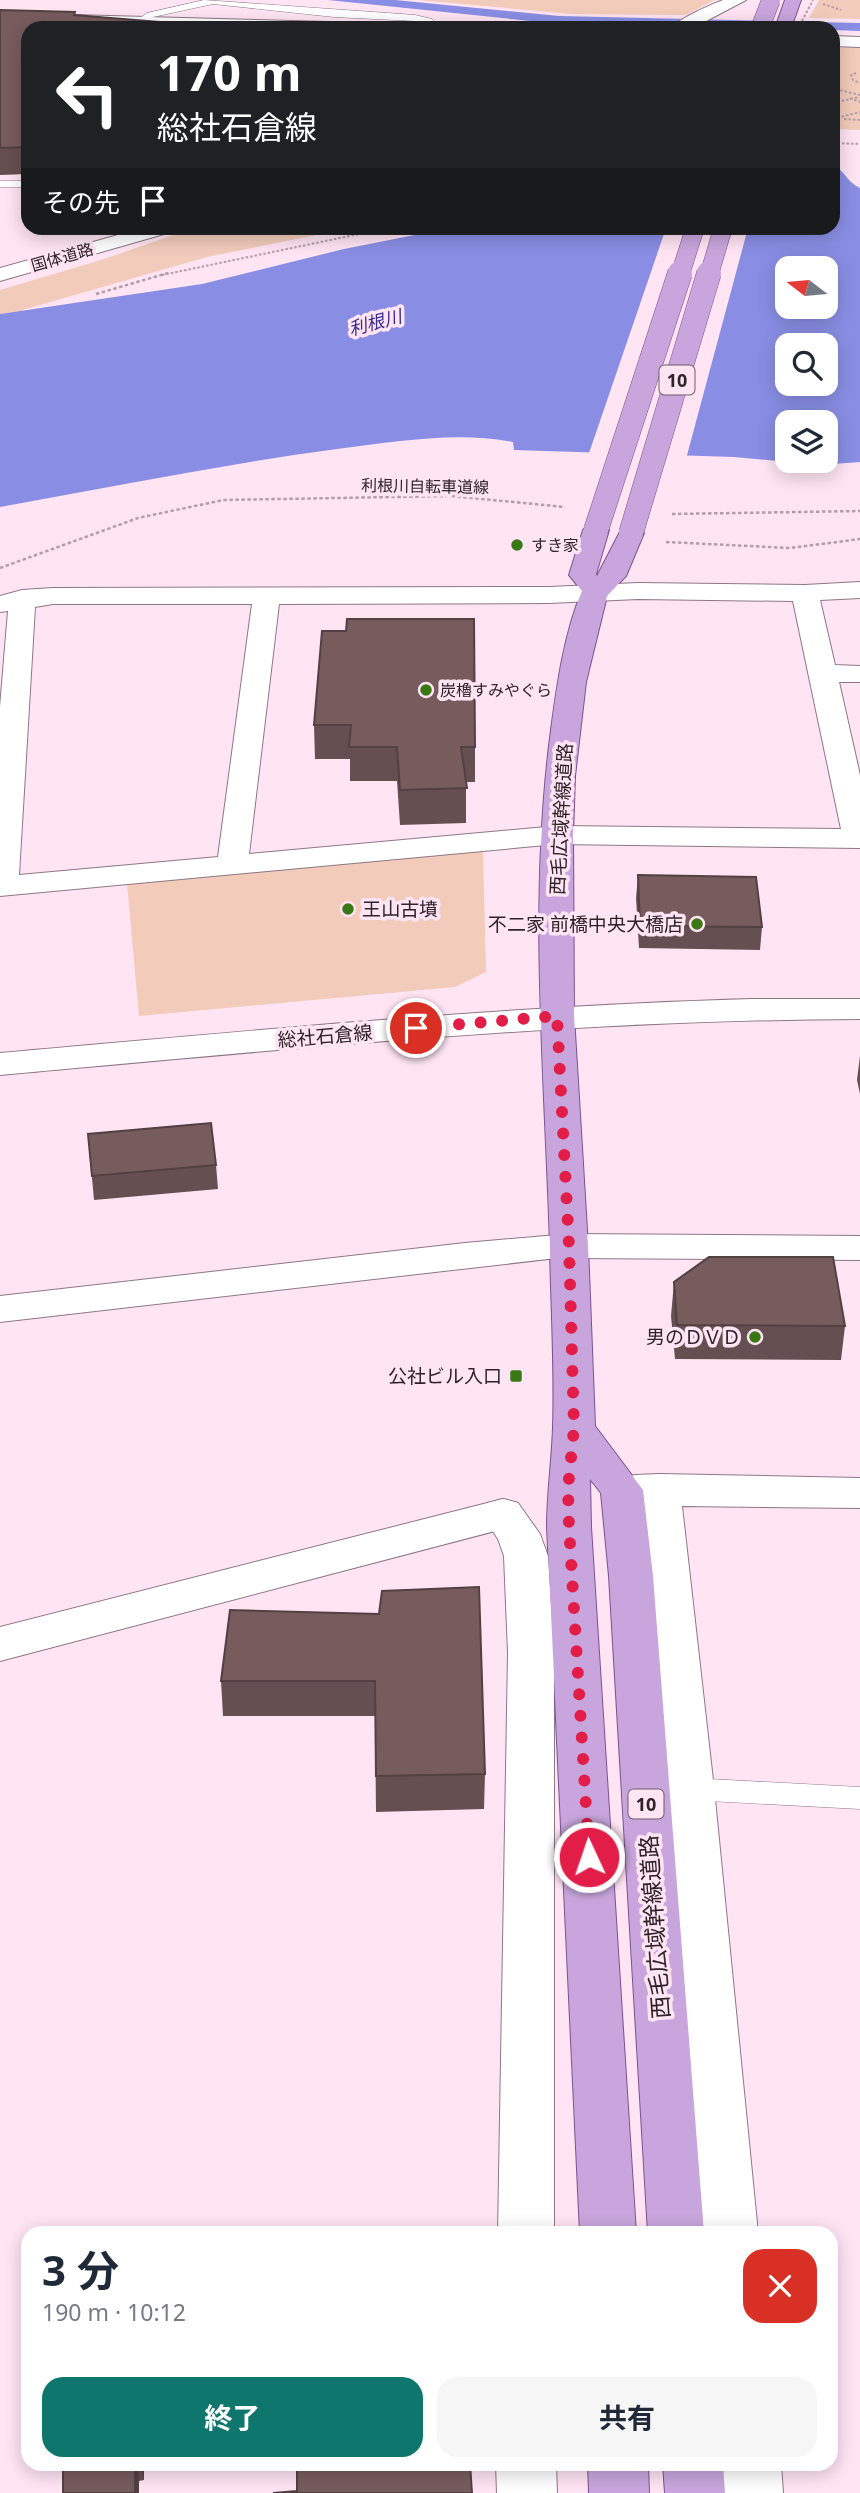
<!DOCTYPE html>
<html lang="ja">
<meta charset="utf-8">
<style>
:root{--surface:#fff;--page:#f6f6f7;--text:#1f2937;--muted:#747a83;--accent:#0f766e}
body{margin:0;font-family:"Noto Sans","Noto Sans JP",sans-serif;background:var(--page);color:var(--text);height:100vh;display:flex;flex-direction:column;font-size:26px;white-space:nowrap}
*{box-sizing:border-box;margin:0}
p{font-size:23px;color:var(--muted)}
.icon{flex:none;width:38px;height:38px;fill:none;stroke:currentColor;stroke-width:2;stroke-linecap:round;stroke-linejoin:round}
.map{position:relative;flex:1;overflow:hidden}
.sheet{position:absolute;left:21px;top:2226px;width:817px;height:245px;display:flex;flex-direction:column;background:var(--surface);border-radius:21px;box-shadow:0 4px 18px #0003}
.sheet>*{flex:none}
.top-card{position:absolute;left:21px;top:21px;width:819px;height:214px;border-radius:21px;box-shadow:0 4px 18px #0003;background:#202124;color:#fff;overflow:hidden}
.needle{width:46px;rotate:286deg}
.fabs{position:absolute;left:775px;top:256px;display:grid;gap:14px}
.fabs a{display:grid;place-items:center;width:63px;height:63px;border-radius:14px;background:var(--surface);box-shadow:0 4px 18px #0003;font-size:35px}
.pin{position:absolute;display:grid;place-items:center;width:60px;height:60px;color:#fff;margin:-30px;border:4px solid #fff;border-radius:50%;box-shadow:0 2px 7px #0007}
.me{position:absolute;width:77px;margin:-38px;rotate:357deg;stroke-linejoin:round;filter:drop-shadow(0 0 5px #0008)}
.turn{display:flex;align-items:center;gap:24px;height:147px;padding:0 21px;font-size:32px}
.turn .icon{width:91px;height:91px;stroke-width:2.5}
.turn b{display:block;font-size:49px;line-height:60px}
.then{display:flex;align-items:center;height:66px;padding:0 21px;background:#0003;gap:14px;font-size:26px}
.round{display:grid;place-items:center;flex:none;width:74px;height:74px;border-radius:21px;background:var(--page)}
.overview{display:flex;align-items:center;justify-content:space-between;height:119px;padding:0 21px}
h1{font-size:42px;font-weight:700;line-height:52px}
.cta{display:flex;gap:14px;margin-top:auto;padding:14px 21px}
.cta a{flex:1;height:80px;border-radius:21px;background:var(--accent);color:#fff;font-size:28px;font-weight:700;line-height:80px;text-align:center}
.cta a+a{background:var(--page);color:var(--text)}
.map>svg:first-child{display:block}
.green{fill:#f2cbbb}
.water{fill:#898ee4;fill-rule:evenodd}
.pier{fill:#ffe4f4}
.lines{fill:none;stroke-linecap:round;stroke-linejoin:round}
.service-casing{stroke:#8e7785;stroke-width:1}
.minor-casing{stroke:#8e7785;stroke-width:2}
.tertiary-casing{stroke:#8e7785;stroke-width:2}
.secondary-casing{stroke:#8e7785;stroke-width:2}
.primary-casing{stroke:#7a5290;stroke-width:2}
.path-far1{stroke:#b29da9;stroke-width:2;stroke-dasharray:2.5 2;stroke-linecap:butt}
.path{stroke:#b29da9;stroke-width:2.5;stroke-dasharray:3.5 2.5;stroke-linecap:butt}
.service{fill:#fff;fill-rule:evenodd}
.minor{fill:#fff;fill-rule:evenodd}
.tertiary{fill:#fff;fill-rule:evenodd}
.secondary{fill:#fff;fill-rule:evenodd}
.primary{fill:#c8a6dd;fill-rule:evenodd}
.primary-bridge-far1-casing{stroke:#7a5290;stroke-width:19;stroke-linecap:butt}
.primary-bridge-casing{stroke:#7a5290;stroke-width:25;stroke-linecap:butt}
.path-bridge{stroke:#b29da9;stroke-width:2;stroke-dasharray:2.5 2;stroke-linecap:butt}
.primary-bridge-far1{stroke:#c8a6dd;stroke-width:18}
.primary-bridge{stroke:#c8a6dd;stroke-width:24}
.wall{fill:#664f51}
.shaded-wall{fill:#534042}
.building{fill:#775c5e;stroke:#534042;stroke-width:2}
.route{stroke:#e11d48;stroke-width:12;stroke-dasharray:0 21.6}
.poi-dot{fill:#397814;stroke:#ffe4f4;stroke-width:2.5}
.labels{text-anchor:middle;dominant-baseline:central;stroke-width:7;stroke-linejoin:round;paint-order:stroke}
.far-street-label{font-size:16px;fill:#2d2329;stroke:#ffe4f4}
.far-poi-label{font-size:16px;fill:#2d2329;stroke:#ffe4f4;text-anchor:start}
.far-water-label{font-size:18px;font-style:italic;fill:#352b8e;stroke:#ffe4f4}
.shield{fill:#ffe4f4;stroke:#6c5d66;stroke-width:2}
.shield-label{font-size:18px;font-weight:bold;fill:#2d2329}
.street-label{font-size:19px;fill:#2d2329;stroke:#ffe4f4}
.poi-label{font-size:19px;fill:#2d2329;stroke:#ffe4f4;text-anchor:end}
.near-street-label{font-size:23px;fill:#2d2329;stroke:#ffe4f4}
</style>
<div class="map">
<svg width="860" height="2493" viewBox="0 0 860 2493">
<rect width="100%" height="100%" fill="#ffe4f4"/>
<path class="green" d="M418,0H714L686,15H674L572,14Z
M819,0H860V19L809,18Z
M833,47L860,48V130L833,129Z
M194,228H352L207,257L19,311L0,314V290L101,260Z
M483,850L486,972L455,987L139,1016L127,883Z"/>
<path class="water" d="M328,0H395L559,16L860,23V31L833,30V28L550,23Z
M833,165C845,171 847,182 860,188V462L820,465L734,457L514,450L513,442C455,431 395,442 337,449C224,464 112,487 0,507V314L202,284L344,249L450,228H833ZM788,268H826V306H788ZM788,345H826V383H788ZM788,422H826V460H788Z"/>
<path class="pier" d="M666,228H748L686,459L588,456Z"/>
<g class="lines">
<g class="service-casing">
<path id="service" d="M204,0L415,15L432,19L441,28H430L426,23L415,21L334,17L213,4L153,17L141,24L136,21L147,13Z
M0,181H28V187H0Z
M690,1778L860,1787V1809L690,1800L680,1797L676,1789L680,1781Z"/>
</g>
<g class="minor-casing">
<path id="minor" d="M860,582V598L820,600L835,665L860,666V682H839L860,775V848L557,844L0,896V707L8,611L0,612V596L22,590L53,588L549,587L638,583L805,585ZM638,599L793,601L841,829L557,826L249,854L279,604L549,603ZM53,604H252L218,857L19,875L35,607Z
M569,1234L860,1236V1260L569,1258L555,1255L550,1246L555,1237Z
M659,1474L860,1478V1508L682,1506L714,1789L758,2233H702L666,1789L639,1505L620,1501L614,1490L620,1479L635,1475Z
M503,1499L518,1503L540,1534L548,1556L554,1653V2233H498L508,1653L504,1556L498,1539L481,1514L488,1503Z
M496,2464H556L557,2493H497Z
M721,2464H781L783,2493H723Z"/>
</g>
<g class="tertiary-casing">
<path id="tertiary" d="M723,0H746L693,28H671C682,17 708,6 723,0Z
M0,13L368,23L376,28H185L0,23Z
M833,36L860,37V47L833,46Z
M143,228H174L171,232L0,281V268Z
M569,1234L583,1237L588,1246L583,1255L0,1322V1296L465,1243Z
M503,1499L518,1503L525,1514L518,1525L0,1661V1627Z"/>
</g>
<g class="secondary-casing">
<path id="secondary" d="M752,999H860V1019C572,1020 287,1049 0,1075V1053C251,1031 501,1006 752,999Z"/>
</g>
<g class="primary-casing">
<path id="primary" d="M785,0H801L791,28H775Z
M596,522L605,525L609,530L596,574L597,576L622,528L631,525L640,528L644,533L626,576L607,596L586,682L575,776L573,835L574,1016L588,1246L595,1426L643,1490L653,1576L704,2233H648L609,1576L601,1493L590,1479L591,1527L636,2233H580L547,1527C547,1493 552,1461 553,1427C555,1367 551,1307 550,1247C545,1075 528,902 551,730C557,685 564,634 582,591L569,575L583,530L587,525Z
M588,2464H648L649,2493H589Z
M663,2464H723L725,2493H665Z"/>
</g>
<path class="path-far1" d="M823,4L841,10
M856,73L851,75L853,80L860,83
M833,85L839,90L860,95
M850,98L860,102
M833,103L859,97
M833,119L860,112
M844,119L860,120
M833,143L860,144
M162,275L388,228"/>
<path class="path" d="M96,294L168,273
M672,514L860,511
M666,542L790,548L860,539
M0,568L138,518L223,500L451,496L565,507"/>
<use href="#service" class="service"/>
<use href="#minor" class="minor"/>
<use href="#tertiary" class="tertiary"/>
<use href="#secondary" class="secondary"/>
<use href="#primary" class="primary"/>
<g class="primary-bridge-far1-casing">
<path id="primary-bridge-far1" d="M760,28L771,0
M680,275L695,228
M709,275L723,228"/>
</g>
<g class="primary-bridge-casing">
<path id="primary-bridge" d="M596,530L680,273
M631,533L709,273"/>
</g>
<path class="path-bridge" d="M802,21L813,0"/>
<use href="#primary-bridge-far1" class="primary-bridge-far1"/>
<use href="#primary-bridge" class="primary-bridge"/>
</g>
<path class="wall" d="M0,10L28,28V174L0,175Z
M346,631L475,747V782H466V823L400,825L397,781H350V759H315L314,725Z
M638,875L762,927L760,950L639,948L636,898Z
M860,1056V1094L857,1080Z
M88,1134L216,1165L218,1189L94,1200Z
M674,1282L845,1326L841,1360L675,1359L671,1316Z
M379,1614L485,1774L484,1809L376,1812L375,1716H223L221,1681Z
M63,2464H144V2480L139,2481Z"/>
<path class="shaded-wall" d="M135,2464H137L139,2481V2493H135Z
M142,2464H144V2480Z"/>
<path class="building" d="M0,10L75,12L74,15L160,22L187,28H28V147L0,148Z
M347,619H474L475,747H461L467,788L400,790L397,747H349L351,725H314L322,631H346Z
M638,875L756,877L762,927L640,926Z
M211,1123L216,1165L92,1176L88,1134Z
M709,1257H833L845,1326L677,1325L674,1282Z
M479,1587L485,1774L376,1776L375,1681H221L230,1610L379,1614L382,1591Z
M63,2464H135V2493H63Z
M297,2464H470L472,2493H273L297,2491Z"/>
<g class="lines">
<path class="route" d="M416,1028L557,1016L569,1246L574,1428L568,1488L569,1527L589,1857"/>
</g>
<g class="poi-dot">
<circle cx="517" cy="545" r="7"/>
<circle cx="426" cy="690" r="7"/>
<circle cx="348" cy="909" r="7"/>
<circle cx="697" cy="924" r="7"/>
<circle cx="755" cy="1337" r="7"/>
<rect x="509" y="1369" width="14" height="14" rx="3.5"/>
</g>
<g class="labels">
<g class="far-street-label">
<text transform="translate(62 257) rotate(-16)">国体道路</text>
<text transform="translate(425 486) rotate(1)">利根川自転車道線</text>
</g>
<g class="far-poi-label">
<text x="531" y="545">すき家</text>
<text x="440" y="690">炭櫓すみやぐら</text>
</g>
<g class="far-water-label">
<text transform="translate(375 322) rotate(-15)">利根川</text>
</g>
<g class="shield">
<rect x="659.5" y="365.5" width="35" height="29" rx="5"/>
<rect x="628.5" y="1789.5" width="35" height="29" rx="5"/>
</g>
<g class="shield-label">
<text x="677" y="380">10</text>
<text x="646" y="1804">10</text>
</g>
<g class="street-label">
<text transform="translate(561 819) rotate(-87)">西毛広域幹線道路</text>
<text transform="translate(325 1036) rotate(-5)">総社石倉線</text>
</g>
<g class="poi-label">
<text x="362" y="909" text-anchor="start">王山古墳</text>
<text x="683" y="924">不二家 前橋中央大橋店</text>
<text x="741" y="1337">男のＤＶＤ</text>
<text x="502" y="1376">公社ビル入口</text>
</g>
<g class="near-street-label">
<text transform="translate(654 1927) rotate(-94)">西毛広域幹線道路</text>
</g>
</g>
</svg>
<div class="fabs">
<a><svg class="needle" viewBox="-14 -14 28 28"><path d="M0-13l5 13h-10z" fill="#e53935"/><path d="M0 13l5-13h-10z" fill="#747a83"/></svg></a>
<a><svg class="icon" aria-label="search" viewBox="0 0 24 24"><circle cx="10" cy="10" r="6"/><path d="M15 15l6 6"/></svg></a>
<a><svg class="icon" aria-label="layers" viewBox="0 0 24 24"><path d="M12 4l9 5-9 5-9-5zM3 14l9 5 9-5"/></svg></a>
</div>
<div class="pin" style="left:416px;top:1028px;background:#d93025"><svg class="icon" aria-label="arrive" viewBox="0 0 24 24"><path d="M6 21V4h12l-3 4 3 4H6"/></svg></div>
<svg class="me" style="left:589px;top:1857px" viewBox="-20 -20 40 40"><circle r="17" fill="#e11d48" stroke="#fff" stroke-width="3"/><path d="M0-11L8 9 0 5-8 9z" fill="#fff"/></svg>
<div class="top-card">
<div class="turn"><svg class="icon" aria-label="left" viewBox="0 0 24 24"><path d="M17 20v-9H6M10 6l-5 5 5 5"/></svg><div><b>170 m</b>総社石倉線</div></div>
<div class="then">その先<svg class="icon" aria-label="arrive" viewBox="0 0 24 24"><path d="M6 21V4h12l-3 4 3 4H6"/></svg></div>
</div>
<section class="sheet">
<div class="overview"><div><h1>3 分</h1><p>190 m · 10:12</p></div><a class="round" style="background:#d93025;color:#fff"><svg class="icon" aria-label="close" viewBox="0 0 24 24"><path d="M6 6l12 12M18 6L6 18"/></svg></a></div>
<div class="cta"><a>終了</a><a>共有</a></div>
</section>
</div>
